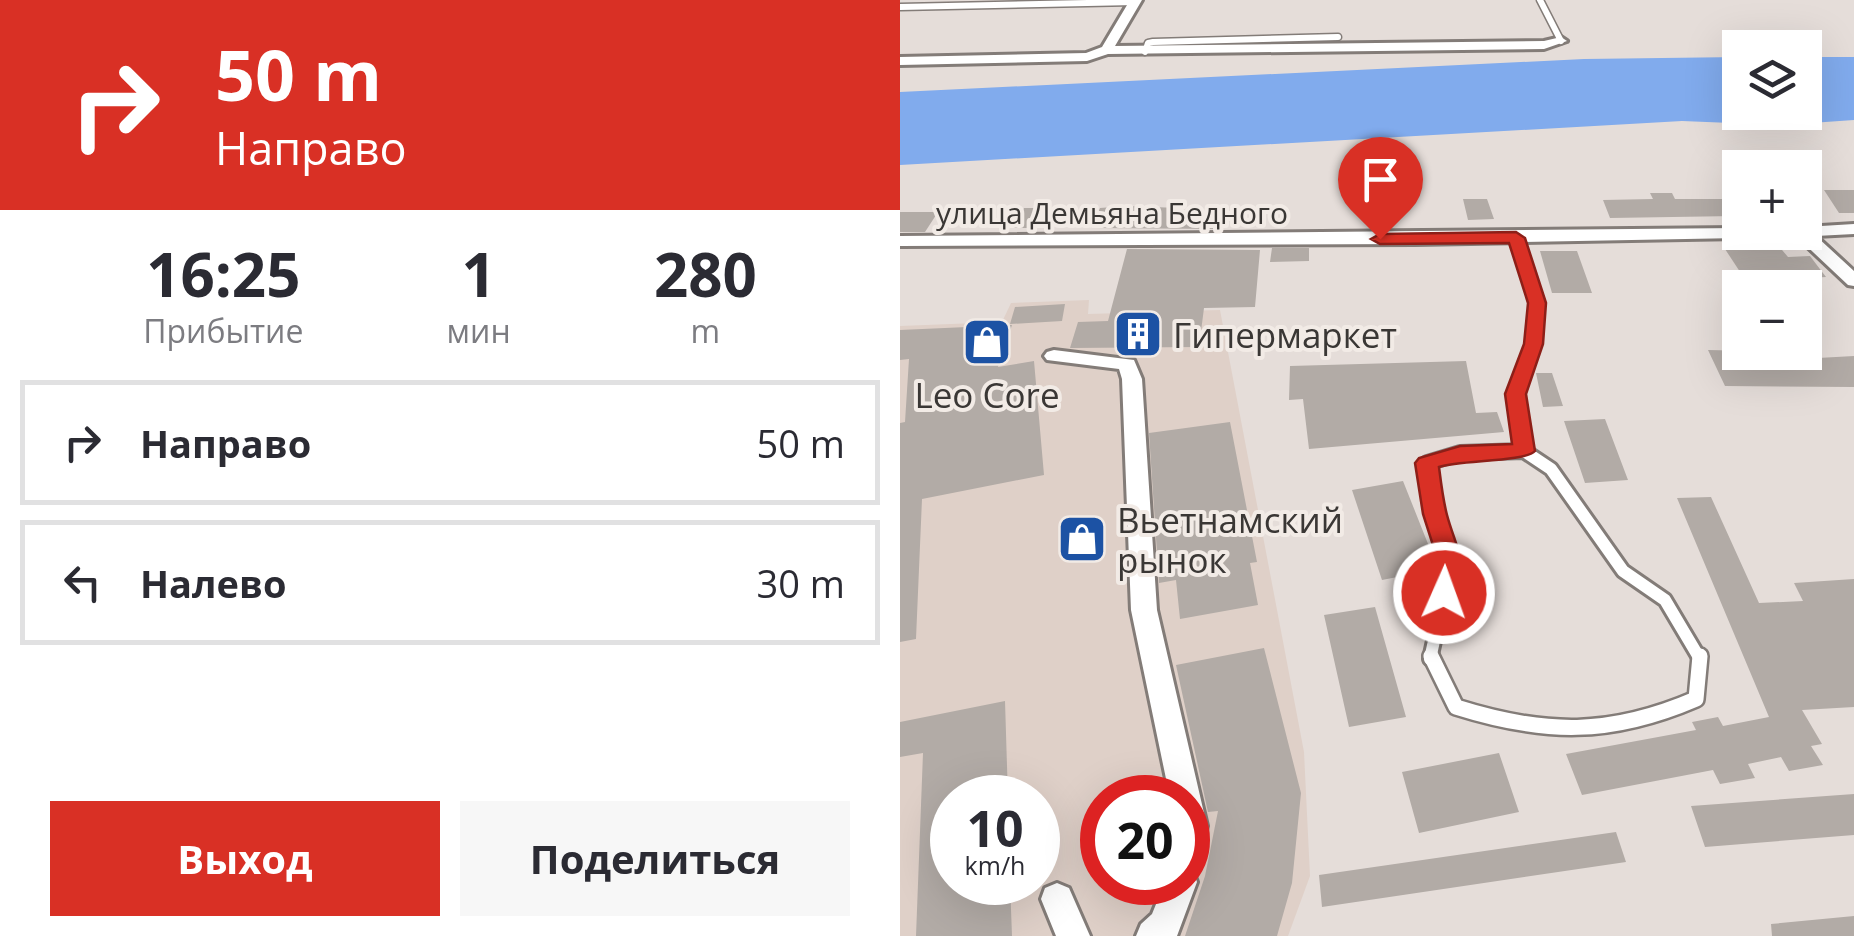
<!DOCTYPE html>
<html lang="ru">
<meta charset="utf-8">
<style>
:root{--surface:#fff;--page:#f7f7f7;--text:#2b2b33;--muted:#7c7c81;--line:#e1e1e2;--accent:#d93025}
body{margin:0;font-family:"Open Sans",sans-serif;background:var(--page);color:var(--text);height:100vh;display:flex;flex-direction:column;font-size:38px;white-space:nowrap}
*{box-sizing:border-box;margin:0}
p{font-size:32px;color:var(--muted)}
.icon{flex:none;width:55px;height:55px;fill:none;stroke:currentColor;stroke-width:2;stroke-linecap:round;stroke-linejoin:round}
.map{position:relative;flex:1;overflow:hidden}
.panel{display:flex;flex-direction:column;background:var(--surface);width:900px}
.panel>*{flex:none}
.guide{background:#d93025;color:#fff;overflow:hidden}
.fabs{position:absolute;left:822px;top:30px;display:grid;gap:20px}
.fabs a{display:grid;place-items:center;width:100px;height:100px;border-radius:0px;background:var(--surface);box-shadow:0 10px 40px #0002;font-size:50px}
.speed{position:absolute;left:30px;top:775px;display:flex;gap:20px;font-size:50px;font-weight:700;text-align:center}
.speed>*{display:grid;place-content:center;width:130px;height:130px;border-radius:50%;background:var(--surface);box-shadow:0 10px 40px #0002;line-height:1}
.speed small{font-size:25px;font-weight:400}
.speed .limit{border:15px solid #d22;background:#fff;color:#111}
.pin{position:absolute;display:grid;place-items:center;width:85px;height:85px;color:#fff;margin:-102px -42px;border-radius:50% 50% 50% 0;rotate:-45deg;box-shadow:0 0 10px #0007}
.pin .icon{rotate:45deg}
.me{position:absolute;width:110px;margin:-55px;rotate:2deg;stroke-linejoin:round;filter:drop-shadow(0 0 8px #0008)}
.turn{display:flex;align-items:center;gap:35px;height:210px;padding:0 50px;font-size:45px}
.turn .icon{width:130px;height:130px;stroke-width:2.5}
.turn b{display:block;font-size:70px;line-height:85px}
.eta{display:flex;justify-content:space-evenly;align-items:center;height:170px;text-align:center}
.eta b{font-size:60px;font-weight:700;line-height:70px}
.button{display:flex;gap:20px;margin-top:auto;padding:20px 50px}
.button a{flex:1;height:115px;border-radius:0px;background:var(--accent);color:#fff;font-size:40px;font-weight:700;line-height:115px;text-align:center}
.button a+a{background:var(--page);color:var(--text)}
ul{padding:0;list-style:none}
li{display:flex;align-items:center;gap:30px;height:125px;margin:0 20px 15px;padding:0 30px;border:5px solid var(--line);border-radius:0px}
li div{flex:1}
li b{display:block;font-size:38px}
li em{font-style:normal}
main{display:flex;flex:1;min-height:0}
.map>svg:first-child{display:block}
.built{fill:#dfd0c8;fill-rule:evenodd}
.water{fill:#81abed}
.building{fill:#b2aba6}
.lines{fill:none;stroke-linecap:round;stroke-linejoin:round}
.lane-far4-casing{stroke:#837c78;stroke-width:9}
.lane-far3-casing{stroke:#837c78;stroke-width:11}
.lane-far2-casing{stroke:#837c78;stroke-width:14}
.lane-far1-casing{stroke:#837c78;stroke-width:18}
.lane-casing{stroke:#837c78;stroke-width:20}
.street-casing{stroke:#837c78;stroke-width:6}
.lane-far4{stroke:#fff;stroke-width:6}
.lane-far3{stroke:#fff;stroke-width:8}
.lane-far2{stroke:#fff;stroke-width:10}
.lane-far1{stroke:#fff;stroke-width:12}
.lane{stroke:#fff;stroke-width:15}
.street{fill:#fff;fill-rule:evenodd}
.route{fill:#d93025;stroke:#8d1f18;stroke-width:2.5}
.labels{text-anchor:middle;dominant-baseline:central;stroke-width:8;stroke-linejoin:round;paint-order:stroke}
.far-street-label{font-size:30px;fill:#3a3735;stroke:#f2ebe6}
.poi-label{font-size:35px;fill:#3a3735;stroke:#f2ebe6;text-anchor:start}
</style>
<main>
<section class="panel">
<div class="guide">
<div class="turn"><svg class="icon" aria-label="right" viewBox="0 0 24 24"><path d="M7 20v-9h11M14 6l5 5-5 5"/></svg><div><b>50 m</b>Направо</div></div>
</div>
<div class="eta">
<div><b>16:25</b><p>Прибытие</p></div>
<div><b>1</b><p>мин</p></div>
<div><b>280</b><p>m</p></div>
</div>
<ul>
<li><svg class="icon" aria-label="right" viewBox="0 0 24 24"><path d="M7 20v-9h11M14 6l5 5-5 5"/></svg><div><b>Направо</b></div><em>50 m</em></li>
<li><svg class="icon" aria-label="left" viewBox="0 0 24 24"><path d="M17 20v-9H6M10 6l-5 5 5 5"/></svg><div><b>Налево</b></div><em>30 m</em></li>
</ul>
<div class="button"><a>Выход</a><a>Поделиться</a></div>
</section>
<div class="map">
<svg width="954" height="936" viewBox="0 0 954 936">
<rect width="100%" height="100%" fill="#e5ddd9"/>
<path class="built" d="M189,300L188,314L320,310L404,752L410,876L388,936H0V326L102,322L111,303ZM52,798H138V882H52ZM202,798H288V882H202Z"/>
<path class="water" d="M840,57V112H905V57H954V120L882,125L782,121L0,165V92L684,59Z"/>
<path class="building" d="M924,190H954V213H939Z
M750,193H772L775,199H825L835,216L710,218L703,200L753,199Z
M563,199H587L594,219L568,220Z
M226,206L279,208L277,215H324L321,229L191,228L200,208Z
M124,208H160L151,228H114Z
M0,212H38L25,232H0Z
M877,244L888,257L910,256L926,277L846,281L825,249Z
M372,248H409V261L370,262Z
M227,249L360,250L355,307L304,308L299,347L170,348L178,322L208,321Z
M640,251H677L692,293H652Z
M165,304L162,321L110,324L115,307Z
M112,325L98,367L134,361L144,475L22,499L16,639L0,642V423L5,422L9,359L0,360V330Z
M808,350L897,352L900,359L954,356V387L825,386Z
M566,361L576,413L597,412L604,432L409,449L403,399L389,400L390,366Z
M636,373H652L663,406L643,407Z
M705,419L728,480L685,483L664,421Z
M330,422L357,562L350,563L358,605L280,619L276,580L259,583L249,433Z
M503,481L538,569L482,580L452,490Z
M811,497L859,603L903,601L894,583L954,579V707L902,710L922,744L911,746L923,765L889,771L881,757L848,764L855,778L820,784L813,770L682,795L666,754L796,730L792,722L818,717L823,726L869,717L777,498Z
M475,607L506,717L449,727L424,615Z
M364,648L401,793L392,883L377,936H285L305,876L318,811L308,812L276,665Z
M105,701L108,798H52V882H110L112,936H16L23,753L0,757V722Z
M599,753L619,812L519,833L502,772Z
M954,794V835L805,847L791,806Z
M716,832L726,862L422,907L419,875Z
M954,916V936H872L871,924Z"/>
<g class="lines">
<g class="lane-far4-casing">
<path id="lane-far4" d="M640,0L661,41
M0,7L235,2
M245,52L248,43L253,42L438,37"/>
</g>
<g class="lane-far3-casing">
<path id="lane-far3" d="M616,238L622,258"/>
</g>
<g class="lane-far2-casing">
<path id="lane-far2" d="M622,255L637,303L633,344L616,394L622,436"/>
</g>
<g class="lane-far1-casing">
<path id="lane-far1" d="M622,434L624,451
M530,659L551,564L535,514L527,463L560,453L624,451L651,469L723,571L765,600L800,659"/>
</g>
<g class="lane-casing">
<path id="lane" d="M531,656L556,707C645,735 710,736 796,699L800,656"/>
</g>
<g class="street-casing">
<path id="street" d="M230,0H242L215,46L644,41L661,37L667,41L644,49L208,54L187,61L0,65V57L186,53L202,47Z
M954,224V234L916,236L954,271V286L948,285L897,237L515,244L0,246V236L840,228V232H905V227Z
M154,350L234,360L242,379L257,610L307,826L299,859L288,863V798H270L231,610L222,379L219,369L147,360L144,356L147,352Z
M288,869L293,871L297,882L277,936H236L241,924L252,914L265,882H288Z
M157,883L169,888L190,936H156L141,899L145,888Z"/>
</g>
<use href="#lane-far4" class="lane-far4"/>
<use href="#lane-far3" class="lane-far3"/>
<use href="#lane-far2" class="lane-far2"/>
<use href="#lane-far1" class="lane-far1"/>
<use href="#lane" class="lane"/>
<use href="#street" class="street"/>
</g>
<path class="route" d="M616,232L625,238L646,303L643,344L626,394L635,451C625,462 561,460 539,467C541,483 543,500 547,515C556,549 571,565 553,600H534L531,593L539,564L523,514L515,463L519,458L560,446L612,444L605,394L624,344L628,303L609,243L480,244L471,239L480,234Z"/>
<defs>
<g id="building-square" transform="scale(2.5)"><rect x="-9" y="-9" width="18" height="18" rx="4" fill="#1c52a4" stroke="#f2ebe6"/><path d="M-4-6H4V6H1V3H-1V6H-4ZM-2.5-4.3h1.7v1.8h-1.7ZM.8-4.3h1.7v1.8H.8ZM-2.5-1h1.7V.8h-1.7ZM.8-1h1.7V.8H.8Z" fill="#fff"/></g>
<g id="shop-square" transform="scale(2.5)"><rect x="-9" y="-9" width="18" height="18" rx="4" fill="#1c52a4" stroke="#f2ebe6"/><path d="M-5-2.5h2.3a2.7 3.5 0 0 1 5.4 0H5L5.5 6h-11ZM-1.5-2.5h3a1.5 2.3 0 0 0-3 0Z" fill="#fff"/></g>
</defs>
<g fill-rule="evenodd">
<use href="#building-square" x="238" y="334"/>
<use href="#shop-square" x="87" y="342"/>
<use href="#shop-square" x="182" y="539"/>
</g>
<g class="labels">
<g class="far-street-label">
<text x="212" y="212">улица Демьяна Бедного</text>
</g>
<g class="poi-label">
<text x="273" y="334">Гипермаркет</text>
<text x="87" y="394" text-anchor="middle">Leo Core</text>
<text x="217" y="519">Вьетнамский<tspan x="217" dy="40">рынок</tspan></text>
</g>
</g>
</svg>
<div class="fabs">
<a><svg class="icon" aria-label="layers" viewBox="0 0 24 24"><path d="M12 4l9 5-9 5-9-5zM3 14l9 5 9-5"/></svg></a>
<a>+</a>
<a>−</a>
</div>
<div class="speed"><div>10<small>km/h</small></div><div class="limit">20</div></div>
<div class="pin" style="left:480px;top:239px;background:#d93025"><svg class="icon" aria-label="arrive" viewBox="0 0 24 24"><path d="M6 21V4h12l-3 4 3 4H6"/></svg></div>
<svg class="me" style="left:544px;top:593px" viewBox="-20 -20 40 40"><circle r="17" fill="#d93025" stroke="#fff" stroke-width="3"/><path d="M0-11L8 9 0 5-8 9z" fill="#fff"/></svg>
</div>
</main>
